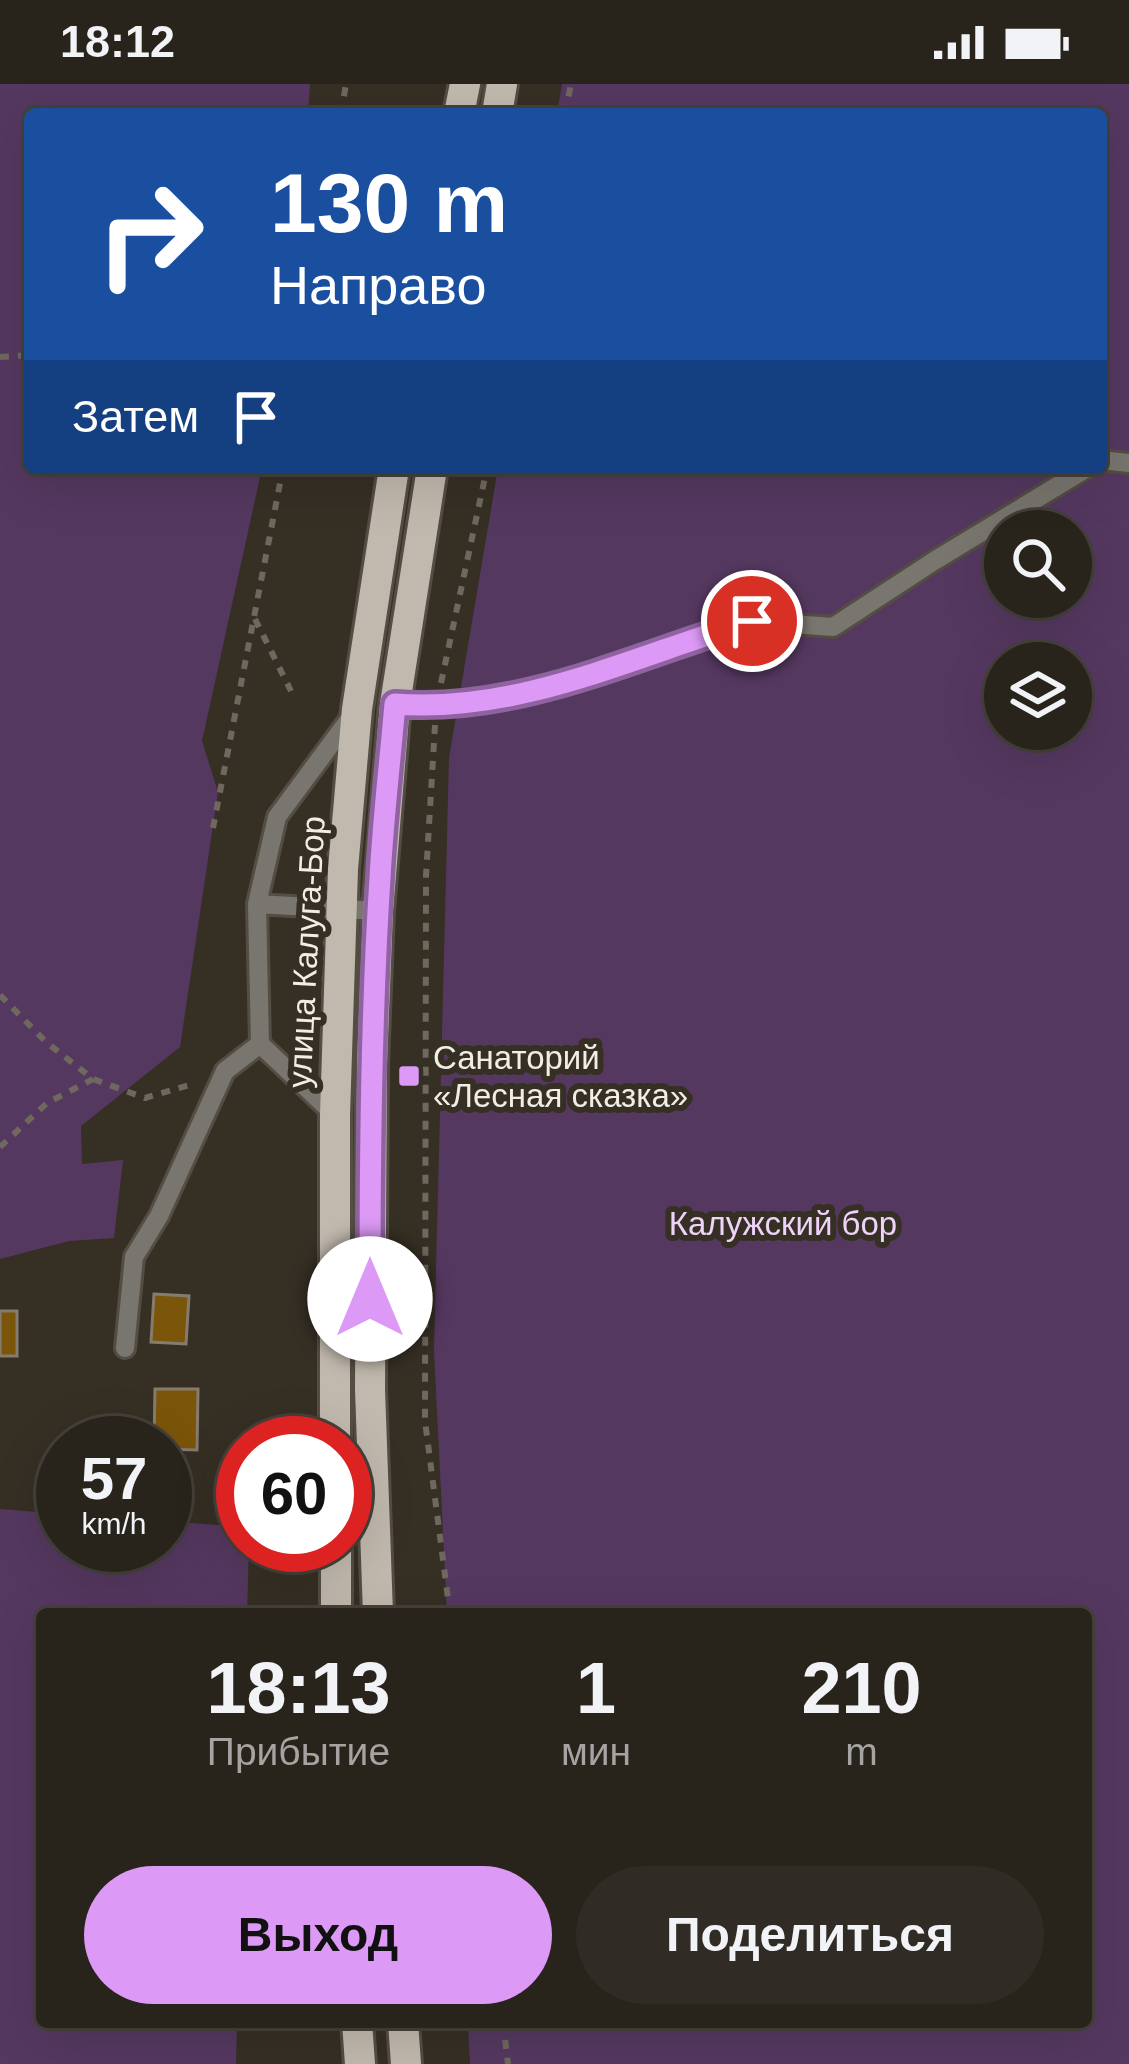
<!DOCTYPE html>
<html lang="ru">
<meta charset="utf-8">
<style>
:root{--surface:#28231b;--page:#302b24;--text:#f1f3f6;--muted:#a5a4a3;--line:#44403a;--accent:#dc99f5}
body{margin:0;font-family:Helvetica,sans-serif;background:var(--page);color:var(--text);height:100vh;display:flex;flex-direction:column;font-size:45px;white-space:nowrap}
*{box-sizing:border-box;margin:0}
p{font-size:39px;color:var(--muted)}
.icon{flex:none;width:66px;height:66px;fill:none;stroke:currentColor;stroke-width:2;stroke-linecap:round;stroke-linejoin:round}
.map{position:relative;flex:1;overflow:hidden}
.sheet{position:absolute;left:36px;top:1524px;width:1056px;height:420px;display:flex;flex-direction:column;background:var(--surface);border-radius:12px;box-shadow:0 12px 48px #0002,0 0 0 3px var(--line)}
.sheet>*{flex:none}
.hud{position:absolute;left:24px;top:24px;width:1083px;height:366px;border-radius:12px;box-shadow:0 12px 48px #0002,0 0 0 3px var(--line);background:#1a4fa0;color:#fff;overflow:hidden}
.controls{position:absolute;left:984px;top:426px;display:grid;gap:24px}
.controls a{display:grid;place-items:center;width:108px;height:108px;border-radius:50%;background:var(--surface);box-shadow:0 12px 48px #0002,0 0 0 3px var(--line);font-size:60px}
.speed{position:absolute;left:36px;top:1332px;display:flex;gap:24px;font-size:60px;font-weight:700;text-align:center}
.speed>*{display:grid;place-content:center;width:156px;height:156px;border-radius:50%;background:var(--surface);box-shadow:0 12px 48px #0002,0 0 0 3px var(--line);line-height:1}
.speed small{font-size:30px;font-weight:400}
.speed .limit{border:18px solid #d22;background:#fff;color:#111}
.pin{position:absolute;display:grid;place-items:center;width:102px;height:102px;color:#fff;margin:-51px;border:6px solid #fff;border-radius:50%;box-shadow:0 3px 12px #0007}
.me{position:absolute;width:132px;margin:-66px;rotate:0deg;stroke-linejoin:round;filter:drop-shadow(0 0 9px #0008)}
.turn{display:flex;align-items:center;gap:42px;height:252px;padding:0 48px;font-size:54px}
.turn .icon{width:156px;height:156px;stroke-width:2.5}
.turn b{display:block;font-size:84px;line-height:102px}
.then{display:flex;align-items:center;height:114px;padding:0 48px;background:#0003;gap:24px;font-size:45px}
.eta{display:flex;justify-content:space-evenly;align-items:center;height:204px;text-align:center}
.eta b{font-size:72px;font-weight:700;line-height:84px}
.button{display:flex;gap:24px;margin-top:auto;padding:24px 48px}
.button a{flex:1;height:138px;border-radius:72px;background:var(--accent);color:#111;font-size:48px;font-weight:700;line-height:138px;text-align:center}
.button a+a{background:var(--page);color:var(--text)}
.status{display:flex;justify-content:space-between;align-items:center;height:84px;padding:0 60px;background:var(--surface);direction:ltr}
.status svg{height:33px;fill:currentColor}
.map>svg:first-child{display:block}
.green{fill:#553860;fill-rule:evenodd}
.building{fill:#7b5509;stroke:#857c6f;stroke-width:3}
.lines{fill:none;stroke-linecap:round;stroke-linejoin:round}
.lane-casing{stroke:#544d43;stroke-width:24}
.primary-casing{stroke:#544d43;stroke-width:36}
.path{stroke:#6f685e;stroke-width:6;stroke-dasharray:9 9;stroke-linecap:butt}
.lane{stroke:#79756f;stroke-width:18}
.primary{stroke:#c1b9ad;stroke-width:30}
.route-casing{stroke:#8f639f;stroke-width:30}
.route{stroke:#dc99f5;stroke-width:21}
.poi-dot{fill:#dc99f5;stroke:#362f24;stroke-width:4.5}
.labels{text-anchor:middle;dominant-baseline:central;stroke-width:12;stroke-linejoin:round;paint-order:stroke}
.street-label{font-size:33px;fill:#f2ede6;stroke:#362f24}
.poi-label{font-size:33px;fill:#f2ede6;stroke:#362f24;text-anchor:start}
.park-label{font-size:33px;fill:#eed2f9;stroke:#362f24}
</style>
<div class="status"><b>18:12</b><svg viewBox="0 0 49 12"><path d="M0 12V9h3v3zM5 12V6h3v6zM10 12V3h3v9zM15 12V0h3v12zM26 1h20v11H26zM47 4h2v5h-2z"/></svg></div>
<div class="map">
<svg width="1129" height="1980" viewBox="0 0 1129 1980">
<rect width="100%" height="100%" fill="#362f24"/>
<path class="green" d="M0,0H310L308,30H30V384H262L202,657L218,708L180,963L81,1042L82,1080L123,1076L114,1154L69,1157L0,1175Z
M562,0H1129V1980H470L468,1938H1086V1530H447L434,1266L449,674L498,384H1101V30H557ZM1005,447H1071V513H1005ZM1005,579H1071V645H1005Z
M0,1425L63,1430V1461H165V1437L243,1443V1461H249L247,1530H42V1938H237L236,1980H0Z"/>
<path class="building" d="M154,1210L189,1212L186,1260L151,1258Z
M0,1227H17V1272H0Z
M155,1305H198L197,1366L165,1365V1359H154Z"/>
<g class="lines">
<g class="lane-casing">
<path id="lane" d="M1101,376L1129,379
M395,620L476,618L521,611L752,537L833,543L934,477L1087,384
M257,820L378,827
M335,1031L260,960L257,820L277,733L354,629
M125,1264L134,1173L159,1132L225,987L260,960"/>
</g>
<g class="primary-casing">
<path id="primary" d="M459,30L465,0
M497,30L502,0
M335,1359V1031L343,785L357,625L394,384
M336,1461V1530
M378,1530L370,1305L372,980L378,827L395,620L432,384
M357,1938L360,1980
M403,1938L406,1980"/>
</g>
<path class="path" d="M341,30L346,0
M565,30L571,0
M0,273L30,271
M255,535L291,607
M441,599L487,384
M435,641L426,792L425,1337L450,1530
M213,744L283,384
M0,911L46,958L93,995L145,1014L193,1000
M0,1063L47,1019L93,995
M503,1938L508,1980"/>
<use href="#lane" class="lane"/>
<use href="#primary" class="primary"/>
</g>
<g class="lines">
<g class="route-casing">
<path id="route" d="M370,1215C370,1075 371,934 380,794C383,736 390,678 395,620C519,630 636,571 752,537"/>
</g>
<use href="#route" class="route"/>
</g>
<rect class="poi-dot" x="397" y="980" width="24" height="24" rx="6"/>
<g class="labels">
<g class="street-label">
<text transform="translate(306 868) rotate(-87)">улица Калуга-Бор</text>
</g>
<g class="poi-label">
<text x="433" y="973">Санаторий<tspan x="433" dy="38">«Лесная сказка»</tspan></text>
</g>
<g class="park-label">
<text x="783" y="1139">Калужский бор</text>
</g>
</g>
</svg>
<div class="controls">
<a><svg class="icon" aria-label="search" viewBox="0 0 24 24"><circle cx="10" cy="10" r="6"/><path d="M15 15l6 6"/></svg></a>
<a><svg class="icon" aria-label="layers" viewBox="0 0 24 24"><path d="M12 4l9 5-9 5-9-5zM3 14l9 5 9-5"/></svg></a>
</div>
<div class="speed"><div>57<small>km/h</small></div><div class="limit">60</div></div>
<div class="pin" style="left:752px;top:537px;background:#d93025"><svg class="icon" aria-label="arrive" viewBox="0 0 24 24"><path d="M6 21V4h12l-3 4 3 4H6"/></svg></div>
<svg class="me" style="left:370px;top:1215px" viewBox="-20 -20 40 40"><circle r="19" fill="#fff"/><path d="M0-13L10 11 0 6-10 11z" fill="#dc99f5"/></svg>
<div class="hud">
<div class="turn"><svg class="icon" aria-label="right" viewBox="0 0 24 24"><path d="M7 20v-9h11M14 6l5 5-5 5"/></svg><div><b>130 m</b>Направо</div></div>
<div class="then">Затем<svg class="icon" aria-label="arrive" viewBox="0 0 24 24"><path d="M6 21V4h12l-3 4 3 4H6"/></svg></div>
</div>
<section class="sheet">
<div class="eta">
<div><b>18:13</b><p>Прибытие</p></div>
<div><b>1</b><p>мин</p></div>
<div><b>210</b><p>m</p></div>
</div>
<div class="button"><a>Выход</a><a>Поделиться</a></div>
</section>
</div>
